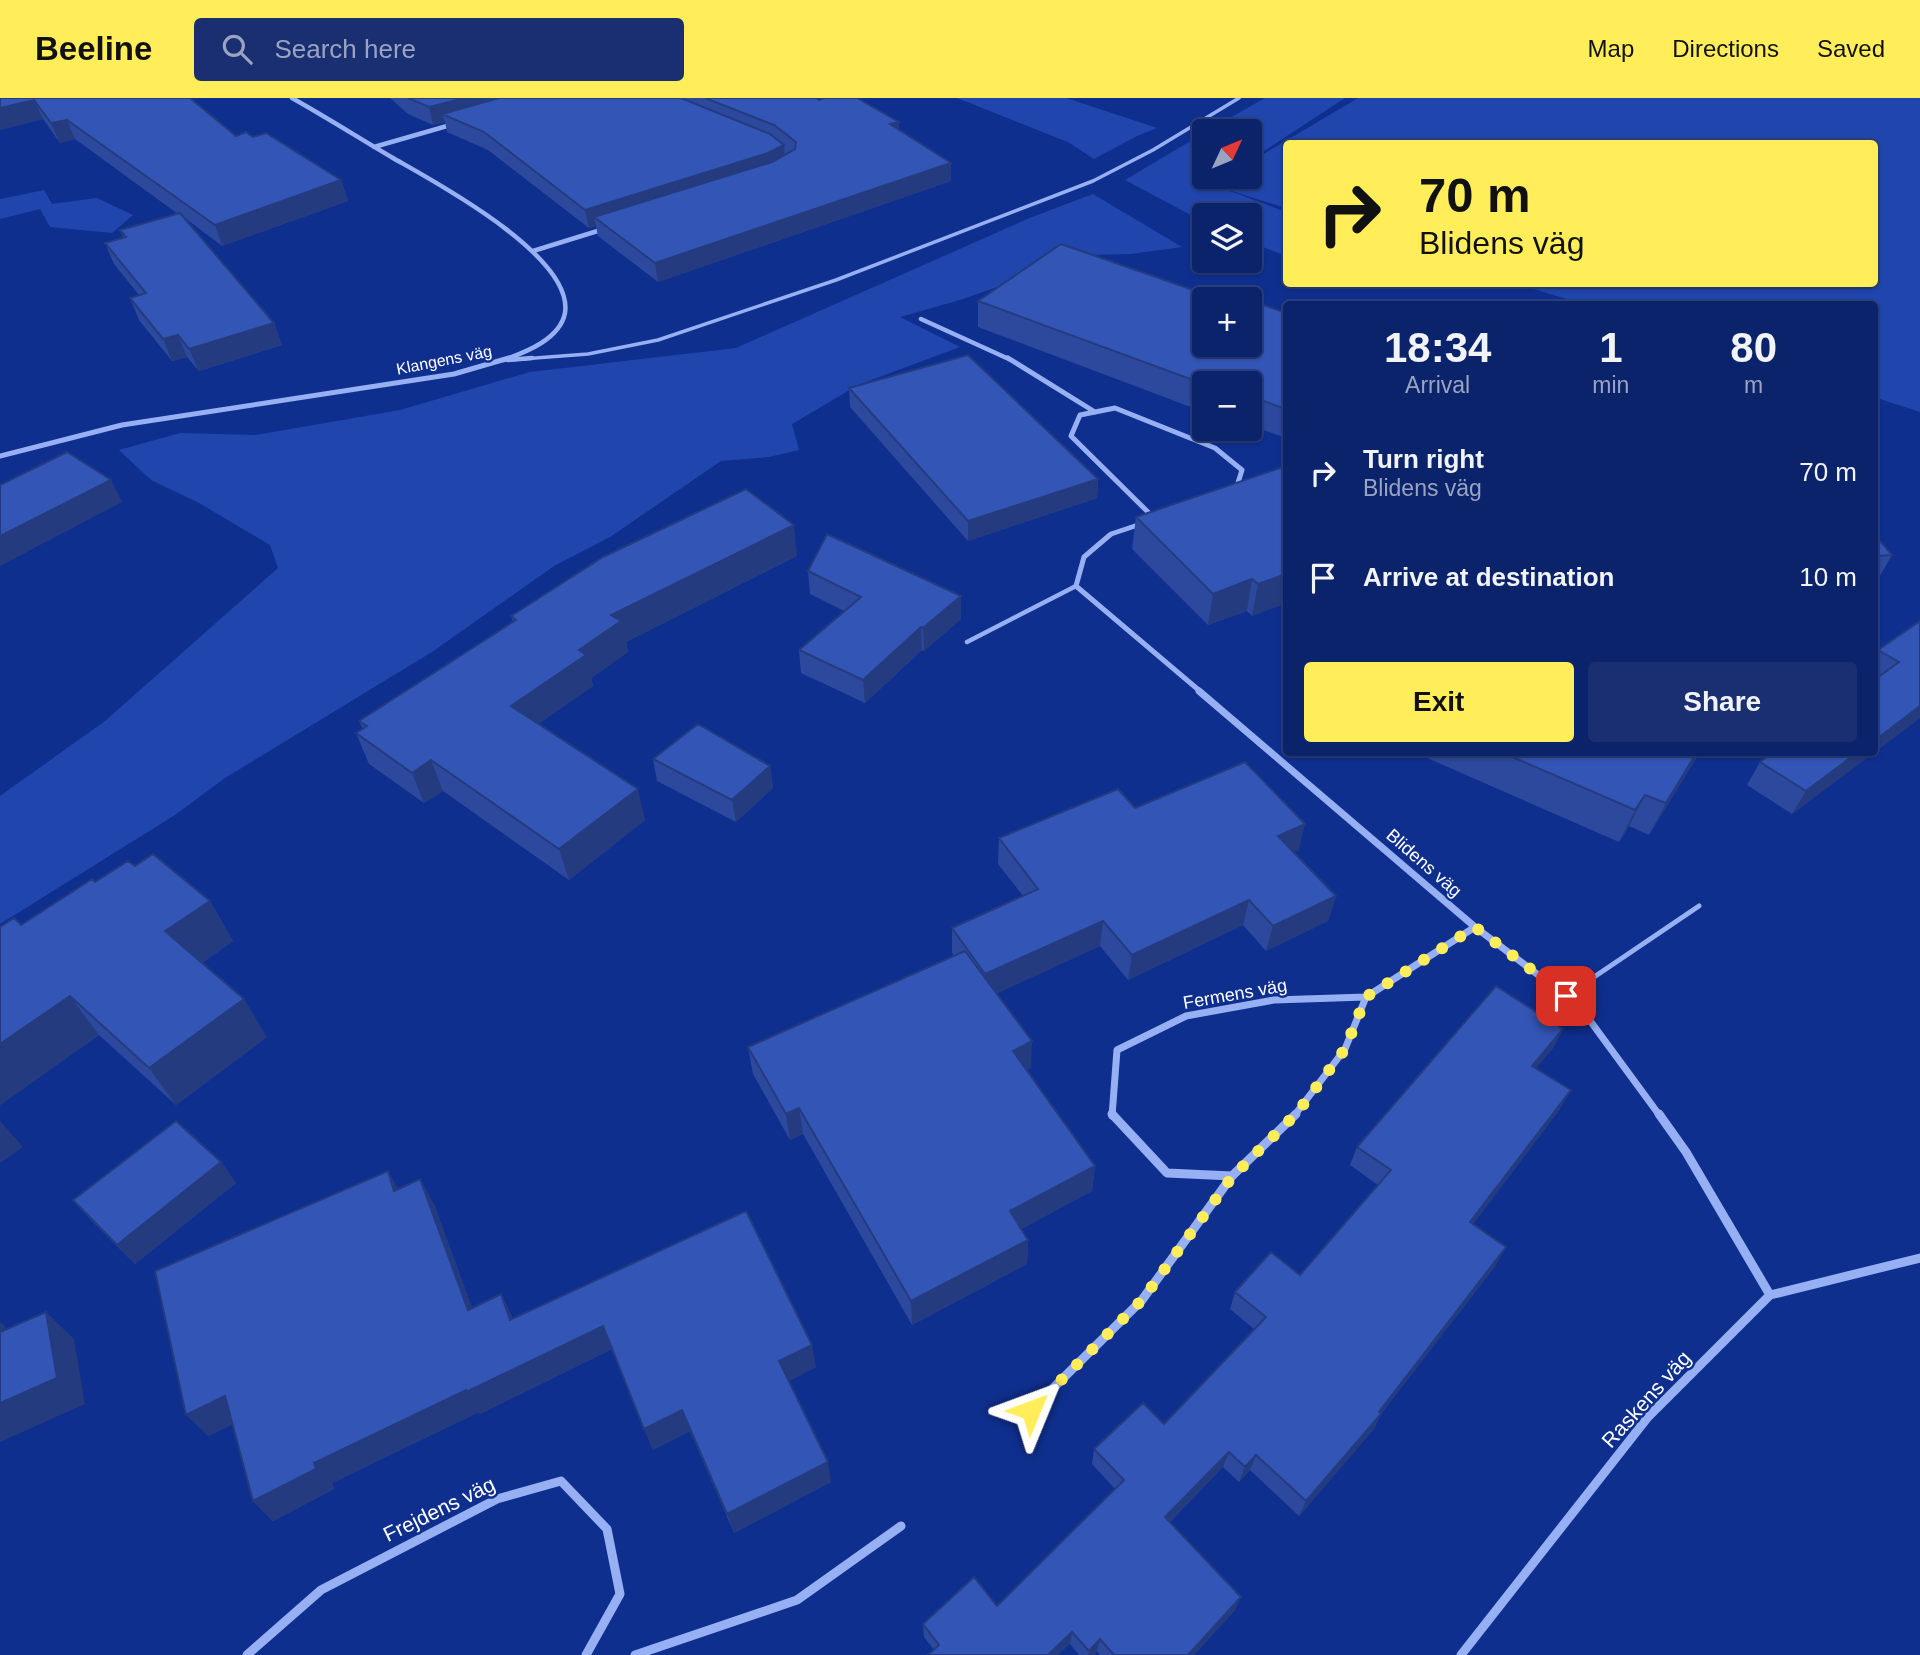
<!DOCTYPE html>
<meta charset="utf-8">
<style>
:root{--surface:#0b236a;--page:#192f72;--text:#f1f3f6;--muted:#9aa4c1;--line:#2b407e;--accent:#ffed59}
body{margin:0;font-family:Arial,sans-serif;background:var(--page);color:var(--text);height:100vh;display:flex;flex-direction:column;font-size:26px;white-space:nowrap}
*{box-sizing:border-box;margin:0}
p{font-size:23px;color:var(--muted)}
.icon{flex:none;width:38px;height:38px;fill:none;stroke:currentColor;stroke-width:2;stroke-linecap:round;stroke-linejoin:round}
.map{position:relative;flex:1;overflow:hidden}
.side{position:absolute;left:1283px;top:203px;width:595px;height:455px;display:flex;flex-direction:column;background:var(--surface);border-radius:7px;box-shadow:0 2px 5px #0004,0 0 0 2px var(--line)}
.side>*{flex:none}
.top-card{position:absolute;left:1283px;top:42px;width:595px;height:147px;border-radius:7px;box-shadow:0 2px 5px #0004,0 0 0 2px var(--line);background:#ffed59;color:#111;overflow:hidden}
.needle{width:46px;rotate:46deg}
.controls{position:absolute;left:1192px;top:21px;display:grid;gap:14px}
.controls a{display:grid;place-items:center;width:70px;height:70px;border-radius:7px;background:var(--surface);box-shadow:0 2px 5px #0004,0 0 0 2px var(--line);font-size:35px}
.pin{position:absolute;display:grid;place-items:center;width:60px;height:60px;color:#fff;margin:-30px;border-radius:14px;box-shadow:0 4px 10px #0006}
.me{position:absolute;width:77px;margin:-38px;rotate:46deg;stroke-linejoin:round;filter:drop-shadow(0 0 5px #0008)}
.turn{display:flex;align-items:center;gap:24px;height:147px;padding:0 21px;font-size:32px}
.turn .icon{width:91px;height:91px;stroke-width:2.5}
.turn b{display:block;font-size:49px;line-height:60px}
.eta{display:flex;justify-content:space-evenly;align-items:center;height:119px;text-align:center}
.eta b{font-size:42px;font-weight:800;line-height:49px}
.primary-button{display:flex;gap:14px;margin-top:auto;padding:14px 21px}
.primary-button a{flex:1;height:80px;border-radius:7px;background:var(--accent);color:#111;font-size:28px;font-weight:800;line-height:80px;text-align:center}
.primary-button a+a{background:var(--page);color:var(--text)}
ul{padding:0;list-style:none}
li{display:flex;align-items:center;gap:21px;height:105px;padding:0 21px}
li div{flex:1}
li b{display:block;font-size:26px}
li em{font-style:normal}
header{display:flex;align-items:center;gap:42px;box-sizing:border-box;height:98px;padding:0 35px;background:var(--accent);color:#111}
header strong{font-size:33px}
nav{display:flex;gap:38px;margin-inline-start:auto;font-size:24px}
.search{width:490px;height:63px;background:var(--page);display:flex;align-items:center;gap:18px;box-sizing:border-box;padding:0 24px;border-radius:7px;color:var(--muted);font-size:26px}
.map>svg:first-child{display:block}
.green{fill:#2046ae}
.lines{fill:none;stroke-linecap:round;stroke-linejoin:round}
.service-far2{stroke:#97b0f3;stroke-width:3.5}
.service-far1{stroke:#97b0f3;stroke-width:4.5}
.service{stroke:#97b0f3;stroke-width:5}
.minor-far3{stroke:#97b0f3;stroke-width:4.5}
.minor-far2{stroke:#97b0f3;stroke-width:5}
.minor-far1{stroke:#97b0f3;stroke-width:7}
.minor{stroke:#97b0f3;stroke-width:9}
.wall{fill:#2c499d}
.shaded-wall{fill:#243c7f}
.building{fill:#3355b6;stroke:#243c7f;stroke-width:2}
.route{stroke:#ffed59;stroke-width:12;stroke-dasharray:0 21.6}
.labels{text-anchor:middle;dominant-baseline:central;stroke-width:5;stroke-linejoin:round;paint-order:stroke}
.far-street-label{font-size:16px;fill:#fff;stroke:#0f2f8e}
.street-label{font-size:18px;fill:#fff;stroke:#0f2f8e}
.near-street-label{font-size:21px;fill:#fff;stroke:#0f2f8e}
</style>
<header>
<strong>Beeline</strong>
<div class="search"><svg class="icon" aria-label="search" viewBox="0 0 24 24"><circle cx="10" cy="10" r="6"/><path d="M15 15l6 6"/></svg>Search here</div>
<nav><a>Map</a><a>Directions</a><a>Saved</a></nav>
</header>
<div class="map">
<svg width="1920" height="1557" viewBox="0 0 1920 1557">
<rect width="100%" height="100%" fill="#0f2f8e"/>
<path class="green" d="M957,0H1066L1157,30L1137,38L1094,61L1068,44Z
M1265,0H1345L1250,62V33H1207Z
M1358,0H1920V314L1874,299V206H1583L1517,186H1874V46H1286V110L1222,90L1286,114V158L1250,144V117H1204V124L1125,82L1204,35V79H1250V64Z
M44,92L52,106L97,100L133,117L112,135L50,129L40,111L0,121V101Z
M1093,96L1182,149L1131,156L1089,157L960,202L900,219L960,249L858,287L792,326L799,352L769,359L721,363L610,439L554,468L432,554L225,680L175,717L0,826V698L105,623L278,470L270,447L199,405L151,382L119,352L180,335L256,337L400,312L530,274L736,250L1032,119Z"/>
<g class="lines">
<path class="service-far2" d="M509,262L588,256L658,242L836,182L1093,83L1153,52L1239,0"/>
<path class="service-far1" d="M508,262L532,260
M967,544L1076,488"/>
<path class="service" d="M1566,898L1699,808"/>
<path class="minor-far3" d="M292,0C326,19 359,40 393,60C435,84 574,158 565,215C560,241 526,254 504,262
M374,49L454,26
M533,153L604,131
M921,221L1011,262"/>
<path class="minor-far2" d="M1008,260L1095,314
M0,358L122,327L454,276L509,260
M1155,421L1071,338L1080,317L1115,310L1215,350L1242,372L1236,391
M1144,425L1111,436L1084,459L1076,488L1201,594"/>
<path class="minor-far1" d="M1199,593L1475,829L1566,898L1591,924L1660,1018
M1112,1018L1117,952L1186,918L1274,902L1366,899
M1294,1018L1345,951L1366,899L1475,829"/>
<path class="minor" d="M1112,1016L1167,1075L1232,1078
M1659,1016L1686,1054L1770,1197
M1031,1312L1142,1202L1232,1078L1296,1016
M247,1557L321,1492L497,1401L561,1383L607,1431L620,1496L586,1557
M635,1557L797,1502L901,1428
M1461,1557L1648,1319L1770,1197L1920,1160"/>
</g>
<path class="wall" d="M0,0H190L236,38L253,39L341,82L348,103L222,148L185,120L274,225L282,247L199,273L187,259L172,263L139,222L130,200L139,197L114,166L105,145L123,140L120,132L178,116L75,41L60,45L43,21L0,32Z
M390,0H816L899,32L951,83L658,184L598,138L596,128L589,130L488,52L447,34L445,24L433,27L408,16Z
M1204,201L1286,215V340L1250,327V285H1204V314L978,229V203Z
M849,290L1098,381L1097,400L968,443L850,309Z
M1286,368V505L1252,518L1247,513L1208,527L1132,451L1136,419Z
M1874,436L1892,457L1874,488Z
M797,458L626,544L628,554L591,580L593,588L538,626L645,722L569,782L443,693L424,705L369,666L356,635L363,631L359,623L513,524L511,518Z
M808,473L961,521L924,553L922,552L865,605L801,575L799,552L844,513L810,496Z
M1920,523V620L1792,716L1747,687L1760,664L1874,581V559L1878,552Z
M1427,654H1700L1649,737L1629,728L1619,744L1425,659Z
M653,661L770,668L773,690L736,724L657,683Z
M1135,710L1299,752L1294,754L1336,798L1328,823L1266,853L1243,827L1128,882L1100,848L997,895L1031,970L1027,972L1095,1068L1092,1093L1021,1131L1028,1142L1027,1166L912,1227L803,1036L790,1042L753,976L748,949L954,858L952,855V830L1023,798L998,766L999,740Z
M135,768L210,803L233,843L202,865L267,939L176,1007L99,937L0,1007V829L21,827L95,784Z
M1563,931L1553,950L1536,970L1560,1011L1473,1126L1496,1167L1381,1316L1373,1332L1299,1418L1250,1372L1239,1384L1223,1369L1170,1424L1235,1512L1194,1557H1100L1097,1553L1094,1557H1079L1070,1546L934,1552L924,1539L923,1526L997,1508L1115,1391L1092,1366L1094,1351L1164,1326L1254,1231L1230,1211L1235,1194L1300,1177L1378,1087L1350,1067L1357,1049Z
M221,1064L236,1085L135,1166L91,1122L73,1102Z
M398,1091L434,1106L472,1210L513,1221L816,1269L788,1283L831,1384L734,1435L690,1333L653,1352L612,1251L480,1316L479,1314L332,1385L334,1391L273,1423L253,1403L233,1326L208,1338Z"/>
<path class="shaded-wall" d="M465,0H537L442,16L445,24L433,27L429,9Z
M34,2L43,21L0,32V10Z
M67,22L75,41L60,45L51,25Z
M899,24V42L890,26Z
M784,47L785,65L594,119L596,128L589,130L585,112Z
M951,65V83L658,184L655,165Z
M341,82L348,103L222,148L215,127Z
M274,225L282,247L199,273L189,251Z
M178,237L187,259L172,263L163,241Z
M1098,381L1097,400L968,443V423Z
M111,382L122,404L0,468V438Z
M794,427L797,458L626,544L628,554L591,580L593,588L520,639L511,608L611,517Z
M1286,476V505L1252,518L1258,486Z
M1252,481L1247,513L1208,527L1213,496Z
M961,498V521L924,553L923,530Z
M921,529L922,552L865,605L863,582Z
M1920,608V620L1792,716L1806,693L1858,654H1874V643Z
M1697,654H1700L1649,737L1666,705Z
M431,662L443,693L424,705L412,675Z
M770,668L773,690L736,724L732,702Z
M638,691L645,722L569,782L559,751Z
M1645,697L1629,728L1619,744L1635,712Z
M1305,726L1299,752L1272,763L1278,738Z
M1336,798L1328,823L1266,853L1273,828Z
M1249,802L1243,827L1128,882L1132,857Z
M210,803L233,843L190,873L165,833Z
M1103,823L1100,848L985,901V876Z
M70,898L99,937L0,1007V946Z
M244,901L267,939L176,1007L149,970Z
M1563,931L1553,950L1522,987L1532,968Z
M1032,943L1031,970L1012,979L1013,953Z
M1571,992L1560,1011L1461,1142L1470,1124Z
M799,1010L803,1036L790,1042L786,1016Z
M0,1023L23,1049L0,1065Z
M221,1064L236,1085L135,1166L117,1147Z
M1095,1068L1092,1093L1009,1138L1010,1113Z
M388,1073L402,1098L394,1093Z
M420,1081L434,1106L481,1235L468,1212Z
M1028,1142L1027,1166L912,1227L911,1203Z
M1506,1149L1496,1167L1377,1321L1381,1316L1373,1332L1299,1418L1306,1403L1379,1314Z
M501,1196L513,1220L522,1245L510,1222Z
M46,1214L74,1241L85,1306L0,1344V1305Z
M0,1224L4,1227L25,1262L0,1240Z
M603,1228L612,1251L480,1316L479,1314L332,1385L334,1391L273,1423L253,1403L314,1365L466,1292Z
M812,1247L816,1269L784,1286L779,1263Z
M225,1298L246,1320L208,1338L186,1317Z
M682,1312L690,1333L653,1352L644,1331Z
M1229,1354L1223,1369L1161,1433L1165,1419Z
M1256,1357L1250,1372L1239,1384L1245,1369Z
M828,1364L831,1384L734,1435L727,1416Z
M1241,1499L1235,1512L1194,1557H1188Z
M1072,1534L1070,1546L1058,1557H1048Z
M1100,1541L1097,1553L1094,1557H1088L1089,1553Z"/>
<path class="building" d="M0,0H190L236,38L246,34L253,39L266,35L341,82L215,127L67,22L51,25L34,2L0,10Z
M408,0H465L429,9Z
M499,0H681L770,36L784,47L768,55L585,112L484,34L442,16Z
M705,0H816L819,2L825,0H857L899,24L890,26L951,65L655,165L594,119L772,64L795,51L796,44L774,27Z
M180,115L274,225L189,251L178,237L163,241L130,200L146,195L105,145L126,139L120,132Z
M1061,146L1219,201H1204V247H1250V202L1286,215V311L1250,298V285L1204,286L978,203Z
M968,257L1098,381L968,423L849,290Z
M67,354L111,382L0,438V387Z
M1286,368V476L1258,486L1252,481L1213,496L1136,419Z
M746,391L794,427L611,517L621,523L579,552L586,557L511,608L638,691L559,751L431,662L412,675L356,635L367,628L359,623L516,522L511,518L603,459Z
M827,436L961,498L923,530L921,529L863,582L799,552L861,499L808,473Z
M1874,436L1892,457L1874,458Z
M1920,523V608L1874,643V582L1899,564L1878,552Z
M698,626L770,668L732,702L653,661Z
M1501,654H1697L1666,705L1645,697L1635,712Z
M1773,654H1858L1806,693L1760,664Z
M1245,664L1305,726L1278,738L1336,798L1273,828L1249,802L1132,857L1103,823L985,876L952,830L1038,791L999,740L1118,691L1135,710Z
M153,756L210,803L165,833L244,901L149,970L70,898L0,946V829L14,820L21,827L92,781L95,784L128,763L135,768Z
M965,853L1032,943L1013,953L1095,1068L1010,1113L1028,1142L911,1203L799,1010L786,1016L748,949Z
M1496,888L1563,931L1532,968L1571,992L1470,1124L1506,1149L1379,1314L1381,1316L1306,1403L1256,1357L1245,1369L1229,1354L1165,1419L1241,1499L1188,1557H1114L1100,1541L1089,1553L1072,1534L1048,1557H928L939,1547L923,1526L974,1479L997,1508L1124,1382L1094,1351L1143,1305L1164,1326L1266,1219L1235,1194L1271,1154L1300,1177L1391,1072L1357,1049Z
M176,1023L221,1064L117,1147L73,1102Z
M388,1073L394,1093L420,1081L468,1212L501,1196L510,1222L746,1113L812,1247L779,1263L828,1364L727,1416L682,1312L644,1331L603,1228L466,1294V1292L314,1365L316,1371L253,1403L225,1298L186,1317L155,1173Z
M46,1214L57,1280L0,1305V1234Z"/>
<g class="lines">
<path class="route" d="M1031,1312L1142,1202L1232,1079L1297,1015L1345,951L1366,899L1475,829L1566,898"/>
</g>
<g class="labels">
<g class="far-street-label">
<text transform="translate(444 262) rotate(-11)">Klangens väg</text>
</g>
<g class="street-label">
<text transform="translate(1424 765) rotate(41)">Blidens väg</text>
<text transform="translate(1235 896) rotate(-10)">Fermens väg</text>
</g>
<g class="near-street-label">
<text transform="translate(1646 1301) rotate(-48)">Raskens väg</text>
<text transform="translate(439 1411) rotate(-26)">Frejdens väg</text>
</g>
</g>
</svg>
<div class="controls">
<a><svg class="needle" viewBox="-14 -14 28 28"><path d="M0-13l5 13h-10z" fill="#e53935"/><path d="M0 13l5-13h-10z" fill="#9aa4c1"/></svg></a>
<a><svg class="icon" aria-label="layers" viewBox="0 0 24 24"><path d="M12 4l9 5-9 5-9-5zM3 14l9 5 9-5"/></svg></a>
<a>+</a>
<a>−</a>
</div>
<div class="pin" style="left:1566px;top:898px;background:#d93025"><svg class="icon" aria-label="arrive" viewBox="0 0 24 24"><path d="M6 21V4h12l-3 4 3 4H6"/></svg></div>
<svg class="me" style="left:1031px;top:1312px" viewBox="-20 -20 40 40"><path d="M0-17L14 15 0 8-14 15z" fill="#ffed59" stroke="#fff" stroke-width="4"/></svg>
<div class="top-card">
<div class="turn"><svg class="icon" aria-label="right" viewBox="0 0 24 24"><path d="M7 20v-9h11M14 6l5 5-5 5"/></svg><div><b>70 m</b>Blidens väg</div></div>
</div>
<section class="side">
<div class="eta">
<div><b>18:34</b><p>Arrival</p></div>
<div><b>1</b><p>min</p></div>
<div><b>80</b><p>m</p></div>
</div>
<ul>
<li><svg class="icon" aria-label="right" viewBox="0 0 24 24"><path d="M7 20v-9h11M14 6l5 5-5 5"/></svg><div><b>Turn right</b><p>Blidens väg</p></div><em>70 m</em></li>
<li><svg class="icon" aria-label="arrive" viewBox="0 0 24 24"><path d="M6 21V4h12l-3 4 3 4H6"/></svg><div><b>Arrive at destination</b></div><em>10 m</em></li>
</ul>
<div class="primary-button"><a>Exit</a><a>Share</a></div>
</section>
</div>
